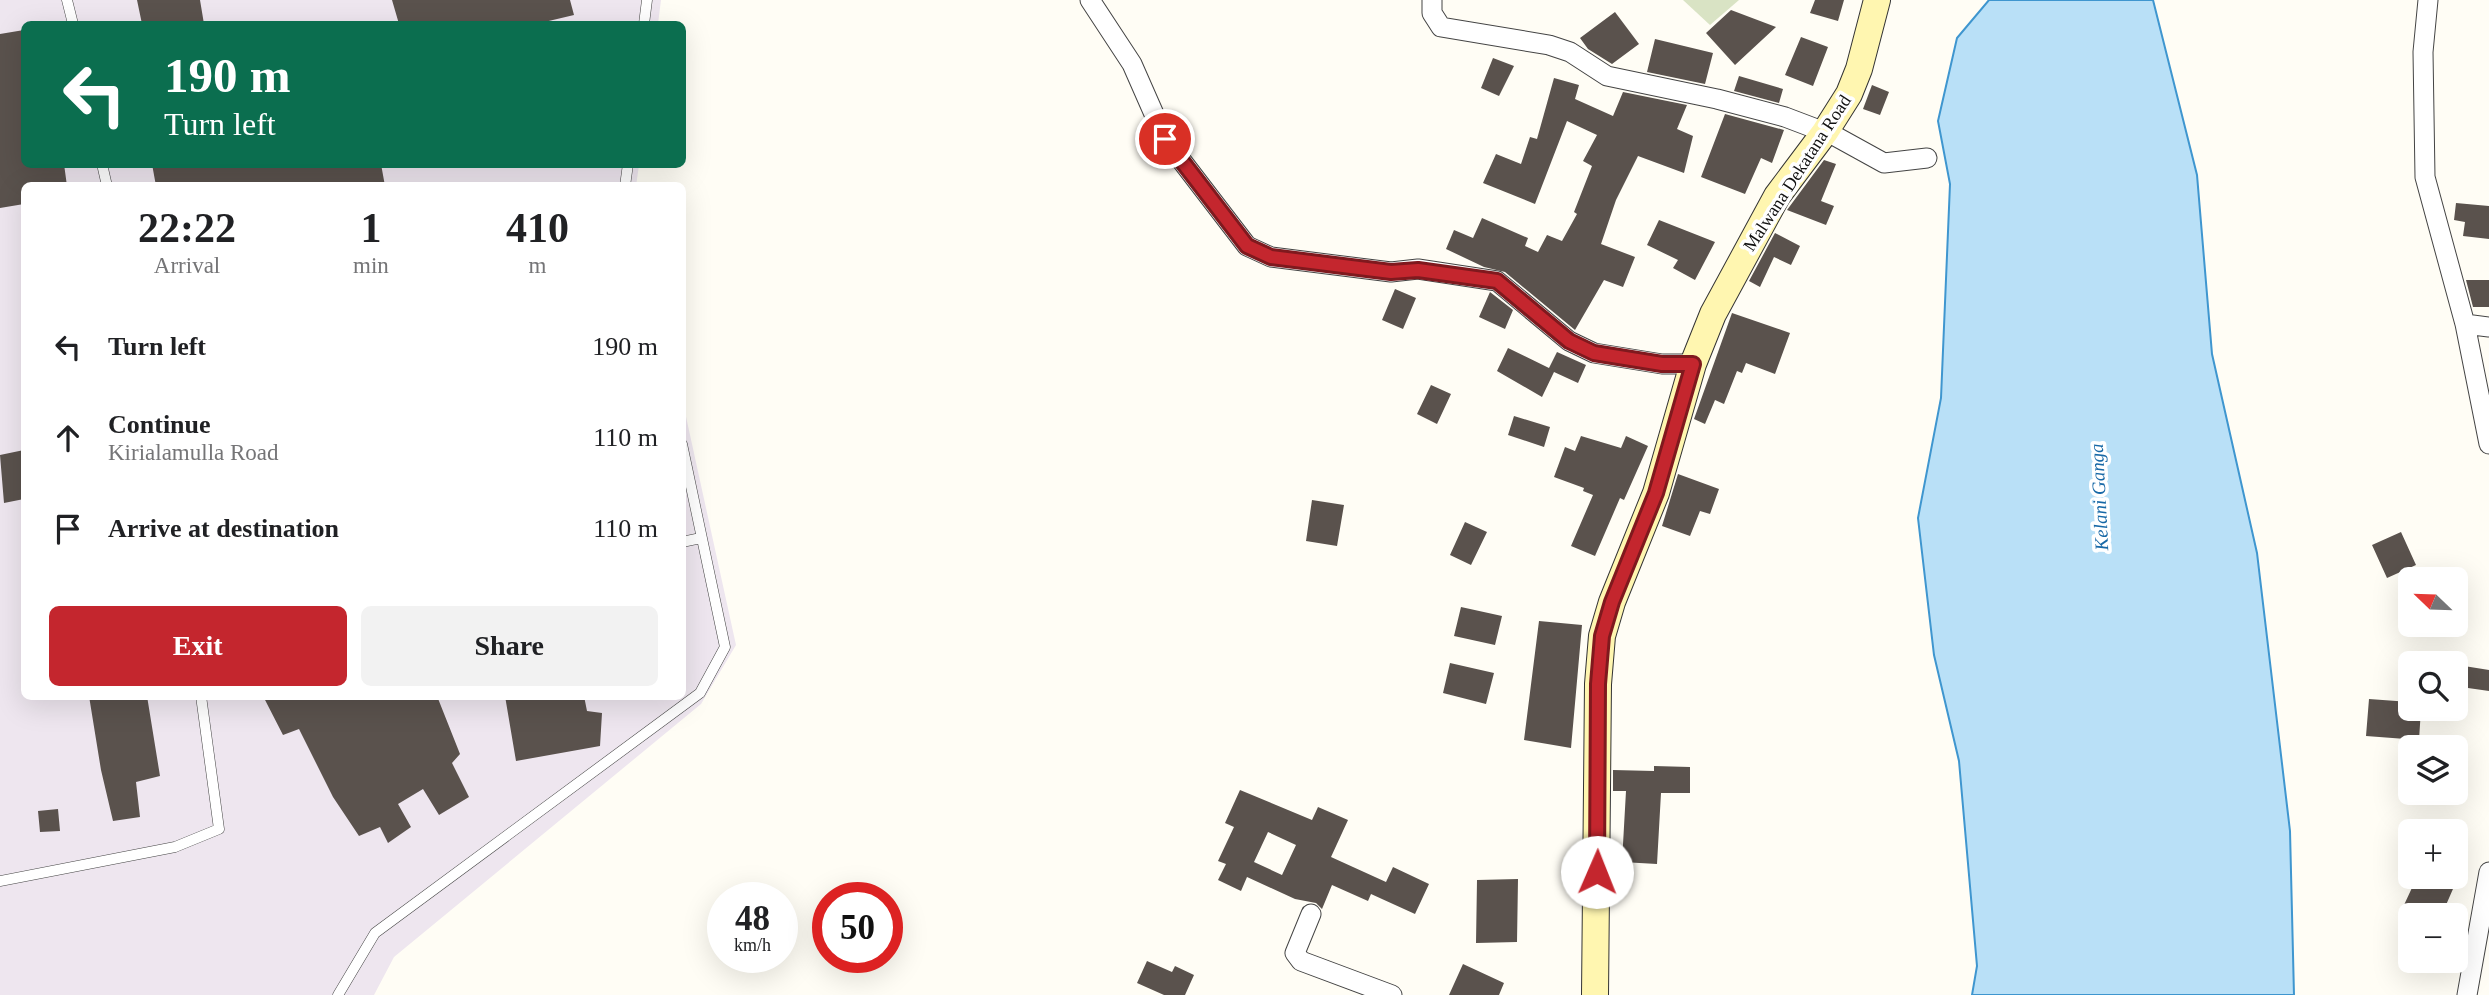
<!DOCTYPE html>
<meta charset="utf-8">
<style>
:root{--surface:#fff;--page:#f2f2f2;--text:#202124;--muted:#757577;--accent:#c4262e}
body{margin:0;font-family:Georgia,serif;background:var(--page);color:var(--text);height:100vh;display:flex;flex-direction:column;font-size:26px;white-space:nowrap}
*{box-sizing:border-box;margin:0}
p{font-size:23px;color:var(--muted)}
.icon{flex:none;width:38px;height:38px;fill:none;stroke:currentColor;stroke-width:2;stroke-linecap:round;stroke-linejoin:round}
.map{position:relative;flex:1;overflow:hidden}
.sheet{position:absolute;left:21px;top:182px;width:665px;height:518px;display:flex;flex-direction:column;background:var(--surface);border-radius:10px;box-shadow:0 7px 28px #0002}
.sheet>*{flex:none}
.hud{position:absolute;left:21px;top:21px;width:665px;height:147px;border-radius:10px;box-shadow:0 7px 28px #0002;background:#0b6e4f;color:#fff;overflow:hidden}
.needle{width:46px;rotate:293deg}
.buttons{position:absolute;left:2398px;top:567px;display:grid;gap:14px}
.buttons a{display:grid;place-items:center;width:70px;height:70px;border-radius:10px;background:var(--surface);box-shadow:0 7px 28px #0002;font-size:35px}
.speed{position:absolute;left:707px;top:882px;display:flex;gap:14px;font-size:35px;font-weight:700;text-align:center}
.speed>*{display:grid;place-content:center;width:91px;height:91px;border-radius:50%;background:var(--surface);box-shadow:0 7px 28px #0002;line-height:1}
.speed small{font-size:18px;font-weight:400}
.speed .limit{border:10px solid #d22;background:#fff;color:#111}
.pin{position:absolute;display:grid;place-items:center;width:60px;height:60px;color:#fff;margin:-30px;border:4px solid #fff;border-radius:50%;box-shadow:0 2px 7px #0007}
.me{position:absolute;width:77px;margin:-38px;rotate:1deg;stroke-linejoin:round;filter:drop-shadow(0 0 5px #0008)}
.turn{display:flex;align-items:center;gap:24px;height:147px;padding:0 28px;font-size:32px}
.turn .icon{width:91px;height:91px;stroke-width:2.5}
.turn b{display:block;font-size:49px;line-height:60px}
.eta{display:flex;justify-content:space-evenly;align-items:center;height:119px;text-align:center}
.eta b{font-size:42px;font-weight:800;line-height:49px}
.primary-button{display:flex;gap:14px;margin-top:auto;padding:14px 28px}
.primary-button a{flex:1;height:80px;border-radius:10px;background:var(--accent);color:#fff;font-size:28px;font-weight:800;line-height:80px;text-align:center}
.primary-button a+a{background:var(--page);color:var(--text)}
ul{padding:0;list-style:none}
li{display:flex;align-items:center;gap:21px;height:91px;padding:0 28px}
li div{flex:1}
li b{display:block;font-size:26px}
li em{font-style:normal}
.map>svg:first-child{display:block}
.industrial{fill:#eee6ef}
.cemetery{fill:#d9e3c4}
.water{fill:#b9e0f7;stroke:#3f96cf;stroke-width:2}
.building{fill:#5a524d;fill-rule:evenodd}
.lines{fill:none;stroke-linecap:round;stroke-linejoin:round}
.lane-casing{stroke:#444;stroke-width:11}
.street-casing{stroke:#444;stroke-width:21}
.secondary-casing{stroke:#333;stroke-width:28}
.lane{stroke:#fff;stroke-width:10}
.street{stroke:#fff;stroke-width:19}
.secondary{stroke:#fff6b0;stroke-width:26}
.route-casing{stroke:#7f191e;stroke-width:18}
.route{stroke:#c4262e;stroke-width:12}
.labels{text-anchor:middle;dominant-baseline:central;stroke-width:7;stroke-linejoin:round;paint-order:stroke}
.street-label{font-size:18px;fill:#111;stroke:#fff}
.water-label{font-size:19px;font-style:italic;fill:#1768a6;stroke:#fff}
</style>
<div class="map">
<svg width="2489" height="995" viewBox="0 0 2489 995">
<rect width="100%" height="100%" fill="#fffdf5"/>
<path class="industrial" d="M0,0H661L658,24H24V164L639,165L636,186H24V696H682L683,403L736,645L701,704L394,957L374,995H0Z"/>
<path class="cemetery" d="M1683,0H1739L1710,25Z"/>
<path class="water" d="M1989,0H2153L2197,175L2212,354L2257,553L2290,831L2294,995H1972L1977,966L1959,761L1934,655L1918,518L1941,398L1950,184L1938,121L1957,38Z"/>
<path class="building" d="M137,0H200L204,24H142Z
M392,0H570L574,15L536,24H399Z
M1815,0H1844L1838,21L1810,13Z
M1731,10L1776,27L1735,65L1706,33Z
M1615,12L1639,44L1612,64L1588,49L1580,38Z
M24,30V164H64L67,186H24V204L0,208V34Z
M1801,37L1828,47L1813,86L1785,75Z
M1655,39L1713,53L1705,84L1647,72Z
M1493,58L1514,66L1499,96L1481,88Z
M1739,76L1783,89L1779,103L1734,91Z
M1554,78L1579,85L1575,99L1613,116L1623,92L1687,105L1677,129L1693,136L1684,173L1638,156L1616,200L1601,244L1635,257L1623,287L1604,280L1575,330L1505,272L1484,267L1446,249L1454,230L1473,238L1482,218L1528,238L1525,246L1538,252L1547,235L1562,241L1577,214L1574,212L1592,166L1583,161L1597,135L1567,121L1535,204L1483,183L1496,154L1521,164L1530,137L1537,139Z
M1872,85L1889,92L1880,115L1863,109Z
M1725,114L1784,130L1772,163L1761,158L1745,194L1701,177Z
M1824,160L1836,164L1821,201L1834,206L1826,225L1787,210Z
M152,164H381L385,186H156Z
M2456,203L2489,206V239L2463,236L2465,222L2454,220Z
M1659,220L1715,242L1695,280L1673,268L1678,260L1647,245Z
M1775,233L1800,246L1791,265L1774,257L1760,287L1749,281Z
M2466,280H2489V307H2473Z
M1395,289L1416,298L1403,329L1382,320Z
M1490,292L1513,310L1505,329L1479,317Z
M1732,313L1790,333L1775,374L1746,363L1742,373L1737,371L1724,404L1715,400L1705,424L1694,419Z
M1508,348L1549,368L1557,352L1586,365L1578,383L1554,372L1542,397L1497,371Z
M1431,385L1451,394L1437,424L1417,414Z
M1514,416L1550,427L1544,447L1508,435Z
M1581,436L1621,448L1626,436L1648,446L1624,500L1620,498L1595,556L1571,546L1593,495L1583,491L1584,488L1554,477L1565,447L1575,451Z
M24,450V499L4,503L0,455Z
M1678,474L1719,489L1710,514L1700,511L1690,536L1662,526Z
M1312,500L1344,505L1337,546L1306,541Z
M1465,522L1487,532L1471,565L1450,555Z
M2401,532L2416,565L2387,578L2372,545Z
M1461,607L1502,616L1495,645L1454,636Z
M1539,621L1582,625L1571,748L1524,740Z
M1450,663L1494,673L1486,704L1443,693Z
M2464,666L2489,670V691L2461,687Z
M89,696H147L160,776L136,782L140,817L113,821L101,770Z
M263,696H437L460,754L452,763L469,797L439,815L423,789L398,804L411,827L388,843L380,827L359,836L333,797L299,729L283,735Z
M505,696H584L587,711L602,713L600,746L516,761Z
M2369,699L2410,702V709H2421L2419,740L2366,736Z
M1654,766L1690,767V793H1661L1657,864L1622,862L1626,791H1613V770L1654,771Z
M1240,790L1312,820L1318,807L1348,820L1331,857L1386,882L1393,867L1429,884L1415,914L1371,894L1368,901L1332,885L1322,909L1316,903L1295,899L1247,877L1241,891L1218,880L1226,864L1218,861L1234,827L1225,823ZM1268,832L1296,845L1282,875L1254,862Z
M58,809L60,831L40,832L38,811Z
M2417,877H2443L2456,882L2446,905L2447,915H2427L2404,905Z
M1518,879L1517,942L1476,943L1477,880Z
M1147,961L1172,972L1175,966L1194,975L1185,995H1164L1137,983Z
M1463,964L1504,983L1499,995H1449Z"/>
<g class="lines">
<g class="lane-casing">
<path id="lane" d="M67,0L73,24
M644,24L647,0
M102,164L107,186
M625,186L628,164
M682,542L701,538
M0,881L175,847L219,829L201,696
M338,995L375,933L700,693L725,647L682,444"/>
</g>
<g class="street-casing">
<path id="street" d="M1090,0L1132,64L1165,139L1247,246L1271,257L1391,272L1418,269L1497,281L1569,341L1594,353L1662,364H1693
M1432,0V13L1441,27L1549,45L1570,52L1607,76L1717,99L1785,117L1835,136L1884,163L1927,158
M2428,0L2423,52L2425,177L2465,324L2489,444
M2465,324L2489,327
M1311,914L1295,953L1301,961L1392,995
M2467,995L2489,872"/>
</g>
<g class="secondary-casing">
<path id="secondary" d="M1595,995L1598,684L1602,636L1612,602L1656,493L1693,364L1713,314L1777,196L1825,132L1849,94L1859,69L1877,0"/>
</g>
<use href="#lane" class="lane"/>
<use href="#street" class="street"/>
<use href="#secondary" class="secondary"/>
</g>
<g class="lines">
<g class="route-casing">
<path id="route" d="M1165,139L1247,246L1271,257L1391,272L1418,270L1497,281L1569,341L1594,353L1662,364H1693L1656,493L1612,602L1602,636L1598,684L1597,872"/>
</g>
<use href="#route" class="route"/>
</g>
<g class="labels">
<g class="street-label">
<text transform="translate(1797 173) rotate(-57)">Malwana Dekatana Road</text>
</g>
<g class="water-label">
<text transform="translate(2099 497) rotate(-93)">Kelani Ganga</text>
</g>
</g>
</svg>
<div class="buttons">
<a><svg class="needle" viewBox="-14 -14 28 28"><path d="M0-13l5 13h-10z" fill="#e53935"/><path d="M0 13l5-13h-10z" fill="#757577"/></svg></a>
<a><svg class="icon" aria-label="search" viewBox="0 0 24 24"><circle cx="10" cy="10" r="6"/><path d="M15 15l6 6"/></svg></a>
<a><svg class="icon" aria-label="layers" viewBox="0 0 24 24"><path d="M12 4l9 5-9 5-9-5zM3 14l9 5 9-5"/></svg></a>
<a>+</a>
<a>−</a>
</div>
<div class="speed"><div>48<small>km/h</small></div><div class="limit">50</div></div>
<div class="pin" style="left:1165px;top:139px;background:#d93025"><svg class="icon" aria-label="arrive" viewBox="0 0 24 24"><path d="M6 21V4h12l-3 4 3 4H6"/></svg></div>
<svg class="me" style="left:1597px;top:872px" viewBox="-20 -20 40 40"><circle r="19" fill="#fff"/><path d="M0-13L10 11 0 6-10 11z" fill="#c4262e"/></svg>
<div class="hud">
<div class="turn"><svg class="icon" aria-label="left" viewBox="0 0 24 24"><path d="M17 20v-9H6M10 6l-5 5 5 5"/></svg><div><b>190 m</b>Turn left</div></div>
</div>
<section class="sheet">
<div class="eta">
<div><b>22:22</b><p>Arrival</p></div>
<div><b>1</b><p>min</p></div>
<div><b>410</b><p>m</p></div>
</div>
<ul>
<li><svg class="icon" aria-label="left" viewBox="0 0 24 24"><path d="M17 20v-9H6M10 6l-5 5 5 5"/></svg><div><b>Turn left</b></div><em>190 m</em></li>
<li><svg class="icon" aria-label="ahead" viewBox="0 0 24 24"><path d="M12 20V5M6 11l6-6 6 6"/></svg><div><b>Continue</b><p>Kirialamulla Road</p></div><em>110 m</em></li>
<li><svg class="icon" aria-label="arrive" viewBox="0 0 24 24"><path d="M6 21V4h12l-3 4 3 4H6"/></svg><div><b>Arrive at destination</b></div><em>110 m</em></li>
</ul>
<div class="primary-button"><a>Exit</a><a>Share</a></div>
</section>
</div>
